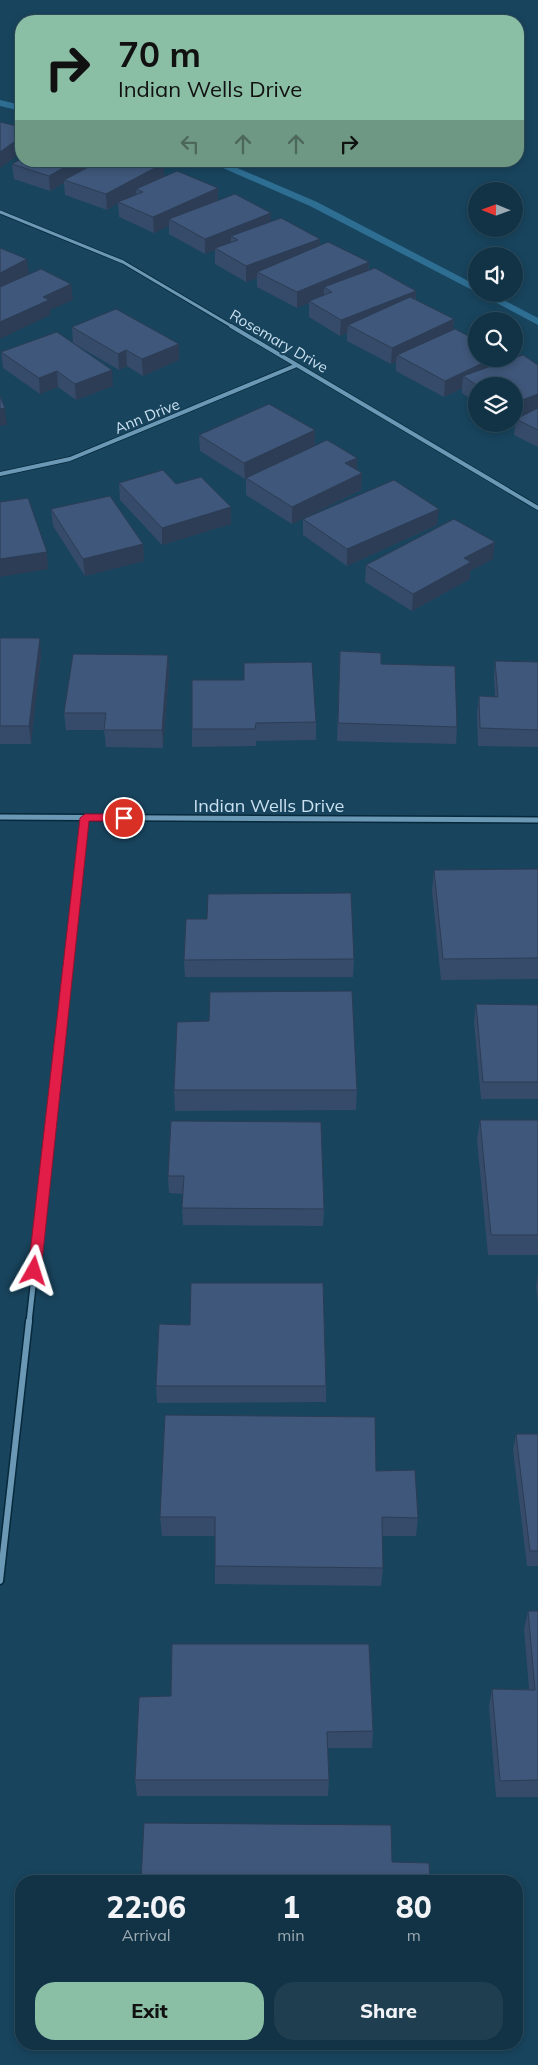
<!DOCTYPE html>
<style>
:root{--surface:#123346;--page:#1f3f51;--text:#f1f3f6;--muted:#9caab3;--line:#314e5f;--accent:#8abfa5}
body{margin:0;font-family:Mulish,sans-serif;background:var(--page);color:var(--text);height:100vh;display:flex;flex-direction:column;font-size:19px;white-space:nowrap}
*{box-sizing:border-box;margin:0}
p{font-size:16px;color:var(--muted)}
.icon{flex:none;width:28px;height:28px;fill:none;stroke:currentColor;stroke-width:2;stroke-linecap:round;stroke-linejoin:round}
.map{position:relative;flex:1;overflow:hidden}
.side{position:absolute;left:15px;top:1875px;width:508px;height:175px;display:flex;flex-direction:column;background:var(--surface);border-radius:20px;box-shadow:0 2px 8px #0003,0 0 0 1px var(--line)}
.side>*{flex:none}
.top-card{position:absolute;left:15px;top:15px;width:509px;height:152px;border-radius:20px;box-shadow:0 2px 8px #0003,0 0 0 1px var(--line);background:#8abfa5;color:#111;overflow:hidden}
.needle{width:32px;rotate:271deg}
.buttons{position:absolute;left:468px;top:182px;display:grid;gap:10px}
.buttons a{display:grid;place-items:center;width:55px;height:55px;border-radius:50%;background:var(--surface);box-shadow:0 2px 8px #0003,0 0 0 1px var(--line);font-size:25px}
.pin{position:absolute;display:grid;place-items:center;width:42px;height:42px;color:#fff;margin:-21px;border:2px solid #fff;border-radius:50%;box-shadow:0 1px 5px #0007}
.me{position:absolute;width:55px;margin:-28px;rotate:6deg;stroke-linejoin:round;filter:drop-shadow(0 0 4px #0008)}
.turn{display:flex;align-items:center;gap:18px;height:105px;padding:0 20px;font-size:22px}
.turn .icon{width:65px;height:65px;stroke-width:2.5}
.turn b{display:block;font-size:35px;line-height:42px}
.lanes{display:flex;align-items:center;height:48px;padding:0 20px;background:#0003;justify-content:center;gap:25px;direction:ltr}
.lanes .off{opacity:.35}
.eta{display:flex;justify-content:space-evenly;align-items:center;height:85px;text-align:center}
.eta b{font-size:30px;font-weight:800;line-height:35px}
.cta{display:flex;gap:10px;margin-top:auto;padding:10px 20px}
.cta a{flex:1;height:58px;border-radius:20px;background:var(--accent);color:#111;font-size:20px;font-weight:800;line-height:58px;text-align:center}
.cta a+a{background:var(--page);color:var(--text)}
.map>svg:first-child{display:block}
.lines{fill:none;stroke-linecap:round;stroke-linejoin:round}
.stream{fill:#2e6e93;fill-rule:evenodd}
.minor-far3-casing{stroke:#07293c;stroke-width:4.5}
.minor-far2-casing{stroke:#07293c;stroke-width:5.5}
.minor-far1-casing{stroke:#07293c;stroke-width:8}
.minor-casing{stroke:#07293c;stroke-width:9}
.minor-far3{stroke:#6b98b4;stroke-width:3}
.minor-far2{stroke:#6b98b4;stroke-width:4}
.minor-far1{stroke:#6b98b4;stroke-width:5}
.minor{stroke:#6b98b4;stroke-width:6}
.wall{fill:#364b69}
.shaded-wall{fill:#2c3d55}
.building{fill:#3f577a;stroke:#2c3d55}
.route{fill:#e11d48;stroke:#92132f}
.labels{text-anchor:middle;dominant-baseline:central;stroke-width:4.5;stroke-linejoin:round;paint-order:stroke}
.far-street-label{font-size:15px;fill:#c9e0f0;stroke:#18445d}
.street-label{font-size:18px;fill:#c9e0f0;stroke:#18445d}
</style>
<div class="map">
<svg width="538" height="2065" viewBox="0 0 538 2065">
<rect width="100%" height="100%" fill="#18445d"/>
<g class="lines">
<path class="stream" d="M0,100L21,105V111L0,106Z
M207,161H221L317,202L476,285V292L310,206Z
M480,294H492L538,318V325Z"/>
<g class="minor-far3-casing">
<path id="minor-far3" d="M0,212L123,262L233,327"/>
</g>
<g class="minor-far2-casing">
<path id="minor-far2" d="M231,326L538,508
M0,474L70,459L297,365"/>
</g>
<g class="minor-far1-casing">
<path id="minor-far1" d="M0,817L538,820
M29,1322L85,818"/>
</g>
<g class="minor-casing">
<path id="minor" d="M0,1581L29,1321"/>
</g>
<use href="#minor-far3" class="minor-far3"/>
<use href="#minor-far2" class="minor-far2"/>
<use href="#minor-far1" class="minor-far1"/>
<use href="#minor" class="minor"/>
</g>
<path class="wall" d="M164,163V176L218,188V201L320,239L319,246L369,262V270L416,291V300L454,319L453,329L502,363L538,365V447L514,435L516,419L524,415L514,418V386H476V415L470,411L471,399L462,393V388L444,397L396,371V362L391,364L347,341V333L340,336L309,317V303L297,308L257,287V278L246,282L215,264V250L205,254L169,234V226L154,233L119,217L118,203L107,210L65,195L64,183L50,191L14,179L12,164Z
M72,327L179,344V360L143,376L127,366L119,370L73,343Z
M1,352L113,386L76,400L58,387L40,394L3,368Z
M199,435L315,446L362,473L361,490L292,524L246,495V479H245L200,451Z
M119,483L176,484L231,524L162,545L120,500Z
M51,509L143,544L144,561L85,576L53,526Z
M303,519L437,525L347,566L303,535Z
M493,559L470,571V579L412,611L365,582L366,565Z
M0,638L41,655L31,744H0Z
M340,651L381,664L457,727L456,744L337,741Z
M168,655L169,672L163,748L106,747L104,730H66L64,713Z
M495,661L538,662V747L478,746L477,714L479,696L495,697L494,678Z
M192,680L316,722V740L256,741V746L192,747Z
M538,869V979L441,980L432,891L434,870Z
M354,959L353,977H185L184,960Z
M476,1004L538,1005V1099H481L474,1022Z
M174,1090H357L356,1110L175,1111Z
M480,1120H538V1255H488L477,1140Z
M171,1121L324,1209L323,1226L183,1225L182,1208L183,1194L169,1193L168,1176Z
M538,1274V1304L536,1286Z
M156,1386H326V1402L157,1403Z
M516,1434H538V1566H527L513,1450Z
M376,1471L418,1518L416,1536H382L383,1568L381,1586L215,1584V1536H162L160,1517Z
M528,1611H538V1797H496L489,1706L492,1689H529L524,1629Z
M139,1697L373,1731L372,1748H328L329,1780L328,1796H137L135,1780Z"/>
<path class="shaded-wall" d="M21,137V153L0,168V152Z
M75,161H103L64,180V183L50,191L49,176Z
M164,163V178L136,189V194L120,203L118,202V203L107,210L106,194Z
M218,188V203L169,219V226L154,233L153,217Z
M271,213V229L238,240L231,236V244L215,248V250L205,254V239Z
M320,239L319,255L257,272V278L246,282V266Z
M27,259L29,275L0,289V273Z
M369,262L368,277L332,292L324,287V297L309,301V303L297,308V292Z
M71,284L73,300L50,310V315L0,339V322L43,297Z
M416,291L415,307L348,325L347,333L340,336L341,320Z
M454,319L453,335L397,355L396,362L391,364L392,348Z
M179,344V360L143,376L142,359Z
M126,350L127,366L119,370L118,354Z
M491,359H502L501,370L463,376L462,388L444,397L445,381Z
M112,370L113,386L76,400L75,384Z
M57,371L58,387L40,394L39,378Z
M538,394V410L514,418V403Z
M5,408L7,425L0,426V409Z
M492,424H499L492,426Z
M315,430V447L245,479L244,463Z
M357,458V474L345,463Z
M362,473L361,490L292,524V507Z
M231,507V524L162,545V528Z
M439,509L437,525L347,566V549Z
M495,542L493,559L470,571V579L412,611L413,594L464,558Z
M143,544L144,561L85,576L83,559Z
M47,552L48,569L0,577V559Z
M40,638L41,655L31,744L29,726Z
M168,655L169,672L163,748L162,730Z"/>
<path class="building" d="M0,122L21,127V137L0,152Z
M21,159V161H75L49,176L12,164Z
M100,161H158L164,163L106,194L64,180Z
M177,171L218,188L153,217L118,202L143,192L136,189Z
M235,194L271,213L205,239L169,219Z
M281,218L320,239L246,266L215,248L238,240L231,236Z
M328,242L369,262L297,292L257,272Z
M0,248L27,259L0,273Z
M375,268L416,291L341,320L309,301L332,292L324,287Z
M41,269L71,284L43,297L49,300L0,322V287Z
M410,297L454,319L392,348L348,325Z
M116,309L179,344L142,359L126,350L118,354L72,327Z
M455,329L476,340V359H491L445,381L397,355Z
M57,332L112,370L75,384L57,371L39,378L1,352Z
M523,355L538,365V394L514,403V386H478L463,376Z
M476,392V398L471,394Z
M0,396L5,408L0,409Z
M269,404L315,430L244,463L199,435Z
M538,408V430L516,419Z
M327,440L357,458L345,463L362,473L292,507L246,478Z
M163,470L176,484L201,477L231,507L162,528L119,483Z
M394,480L439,509L347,549L303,519Z
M110,496L143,544L83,559L51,509Z
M28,498L47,552L0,559V502Z
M454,519L495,542L464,558L471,562L413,594L366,565Z
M0,638H40L29,726H0Z
M340,651L381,653V664L455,666L457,727L338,723Z
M73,654L168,655L162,730H104L106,713H64Z
M495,661L538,662V730L480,728L479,696L498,697Z
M312,662L316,722L256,723L255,729H192V680H244V663Z
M538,869V958L443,959L434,870Z
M351,893L354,959L184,960L186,919H207L208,894Z
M352,991L357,1090H174L177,1022L209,1021L210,992Z
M476,1004L538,1005V1082H483Z
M480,1120H538V1235H491Z
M171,1121L321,1122L324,1209L182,1208L184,1176H168Z
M191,1283H323L326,1386H156L159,1324L190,1325Z
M165,1415L375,1417L376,1471L415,1470L418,1518L382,1517L383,1568L215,1566V1517H160Z
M516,1434H538V1551H530Z
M528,1611H538V1780L500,1781L492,1689L535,1690Z
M172,1644H369L373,1731L327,1732L329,1780H135L139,1697L171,1696Z
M144,1823L391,1825L392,1862L429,1863L430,1881H141Z"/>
<path class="route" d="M85,814H124L129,818L124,821H89L41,1271L39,1275L34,1277L30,1275L28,1271L80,818Z"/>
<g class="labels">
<g class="far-street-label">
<text transform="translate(279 341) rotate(30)">Rosemary Drive</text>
<text transform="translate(147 416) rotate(-22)">Ann Drive</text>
</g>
<g class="street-label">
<text x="269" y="805">Indian Wells Drive</text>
</g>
</g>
</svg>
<div class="buttons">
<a><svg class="needle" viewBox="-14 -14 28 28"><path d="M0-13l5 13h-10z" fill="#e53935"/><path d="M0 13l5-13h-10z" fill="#9caab3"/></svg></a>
<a><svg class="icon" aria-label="sound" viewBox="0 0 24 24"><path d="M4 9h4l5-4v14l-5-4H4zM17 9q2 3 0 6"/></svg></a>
<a><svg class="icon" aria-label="search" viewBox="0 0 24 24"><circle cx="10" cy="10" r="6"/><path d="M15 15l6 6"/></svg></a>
<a><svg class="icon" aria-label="layers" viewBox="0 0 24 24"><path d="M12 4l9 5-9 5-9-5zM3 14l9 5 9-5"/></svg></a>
</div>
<div class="pin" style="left:124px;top:818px;background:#d93025"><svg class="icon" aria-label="arrive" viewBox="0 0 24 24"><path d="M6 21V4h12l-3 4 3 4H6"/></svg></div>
<svg class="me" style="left:34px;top:1271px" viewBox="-20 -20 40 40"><path d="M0-17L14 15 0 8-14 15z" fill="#e11d48" stroke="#fff" stroke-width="4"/></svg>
<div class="top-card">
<div class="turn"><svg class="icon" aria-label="right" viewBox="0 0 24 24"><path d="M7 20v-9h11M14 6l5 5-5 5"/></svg><div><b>70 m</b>Indian Wells Drive</div></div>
<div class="lanes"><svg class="icon off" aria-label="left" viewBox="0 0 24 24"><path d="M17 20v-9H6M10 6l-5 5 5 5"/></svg><svg class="icon off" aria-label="ahead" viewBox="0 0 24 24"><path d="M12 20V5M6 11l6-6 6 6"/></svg><svg class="icon off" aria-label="ahead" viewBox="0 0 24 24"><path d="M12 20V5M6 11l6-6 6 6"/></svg><svg class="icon" aria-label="right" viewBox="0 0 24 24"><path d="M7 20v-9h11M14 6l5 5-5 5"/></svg></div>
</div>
<section class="side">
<div class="eta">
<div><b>22:06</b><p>Arrival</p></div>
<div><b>1</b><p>min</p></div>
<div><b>80</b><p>m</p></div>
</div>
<div class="cta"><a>Exit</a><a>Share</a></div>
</section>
</div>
